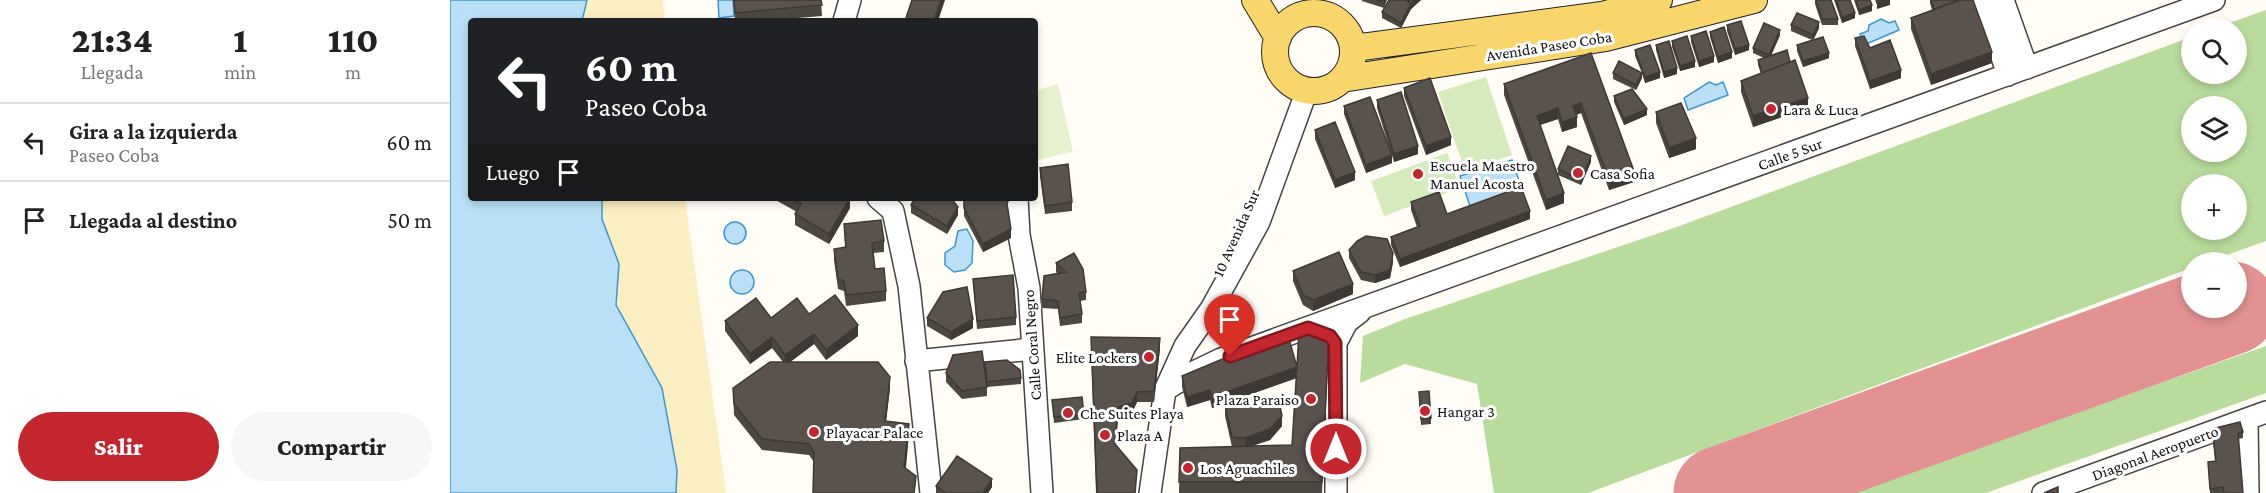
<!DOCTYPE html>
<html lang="es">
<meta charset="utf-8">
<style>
:root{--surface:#fff;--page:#f6f6f6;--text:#222;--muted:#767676;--line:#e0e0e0;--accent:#c4262e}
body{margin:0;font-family:"Crimson Pro",serif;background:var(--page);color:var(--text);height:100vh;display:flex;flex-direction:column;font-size:22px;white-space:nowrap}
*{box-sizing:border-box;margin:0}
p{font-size:20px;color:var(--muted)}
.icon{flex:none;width:33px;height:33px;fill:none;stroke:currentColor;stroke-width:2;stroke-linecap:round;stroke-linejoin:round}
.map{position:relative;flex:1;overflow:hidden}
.drawer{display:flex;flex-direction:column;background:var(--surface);width:450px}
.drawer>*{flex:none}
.guide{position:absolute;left:18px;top:18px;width:570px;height:183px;border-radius:6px;box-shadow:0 3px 9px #0003;background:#202124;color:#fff;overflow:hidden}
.fabs{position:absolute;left:1731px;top:18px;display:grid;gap:12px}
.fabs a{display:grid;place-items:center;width:66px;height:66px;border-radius:50%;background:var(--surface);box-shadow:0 3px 9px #0003;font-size:30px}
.pin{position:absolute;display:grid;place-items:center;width:51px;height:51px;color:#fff;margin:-62px -26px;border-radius:50% 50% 50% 0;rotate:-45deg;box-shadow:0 0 6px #0007}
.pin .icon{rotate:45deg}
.me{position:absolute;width:66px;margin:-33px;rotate:0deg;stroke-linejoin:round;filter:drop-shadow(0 0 4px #0008)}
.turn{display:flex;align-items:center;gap:21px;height:126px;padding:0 18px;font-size:27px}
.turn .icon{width:78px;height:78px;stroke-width:2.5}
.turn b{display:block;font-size:42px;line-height:51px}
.then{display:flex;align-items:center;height:57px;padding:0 18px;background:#0003;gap:12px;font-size:22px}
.eta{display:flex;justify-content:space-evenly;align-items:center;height:102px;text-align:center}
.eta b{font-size:36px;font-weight:800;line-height:42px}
.cta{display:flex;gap:12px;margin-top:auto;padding:12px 18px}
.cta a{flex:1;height:69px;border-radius:36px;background:var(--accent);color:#fff;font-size:24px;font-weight:800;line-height:69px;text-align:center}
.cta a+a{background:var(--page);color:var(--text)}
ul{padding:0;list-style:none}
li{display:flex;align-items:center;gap:18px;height:78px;padding:0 18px;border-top:2px solid var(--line)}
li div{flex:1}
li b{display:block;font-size:22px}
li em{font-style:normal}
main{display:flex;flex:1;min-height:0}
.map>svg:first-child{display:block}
.green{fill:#d5ebbd}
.forest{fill:#b9dc9c;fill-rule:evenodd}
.sand{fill:#fbeec1}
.pitch{fill:#e6f2cf}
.water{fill:#b9e0f7;stroke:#3f96cf;stroke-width:1.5}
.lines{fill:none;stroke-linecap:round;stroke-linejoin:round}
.runway{stroke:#e29292;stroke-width:93}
.minor-casing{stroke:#444;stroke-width:24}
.major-casing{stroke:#222;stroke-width:28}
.minor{stroke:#fff;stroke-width:21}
.major{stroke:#f9d66b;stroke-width:26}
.wall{fill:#4d4742}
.shaded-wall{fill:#3f3936}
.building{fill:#5a524d;stroke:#3f3936;stroke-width:1.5}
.route-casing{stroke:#7f191e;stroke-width:15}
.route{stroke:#c4262e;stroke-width:10}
.poi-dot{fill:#c4262e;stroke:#fff;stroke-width:2}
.labels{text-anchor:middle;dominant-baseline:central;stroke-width:6;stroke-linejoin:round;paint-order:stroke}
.street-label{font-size:16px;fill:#111;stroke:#fff}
.poi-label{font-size:16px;fill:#111;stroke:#fff;text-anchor:start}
</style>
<main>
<section class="drawer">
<div class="eta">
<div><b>21:34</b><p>Llegada</p></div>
<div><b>1</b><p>min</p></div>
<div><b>110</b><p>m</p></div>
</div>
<ul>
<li><svg class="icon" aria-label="left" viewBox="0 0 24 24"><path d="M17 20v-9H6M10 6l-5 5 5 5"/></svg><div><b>Gira a la izquierda</b><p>Paseo Coba</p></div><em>60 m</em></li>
<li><svg class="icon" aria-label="arrive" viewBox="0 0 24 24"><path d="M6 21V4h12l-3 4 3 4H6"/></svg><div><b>Llegada al destino</b></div><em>50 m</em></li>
</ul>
<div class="cta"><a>Salir</a><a>Compartir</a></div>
</section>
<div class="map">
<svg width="1816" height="493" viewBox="0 0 1816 493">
<rect width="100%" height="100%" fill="#fffdf5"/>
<path class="green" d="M1036,77L1062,155L1015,171L988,92Z
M997,153L1010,188L934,216L921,181Z"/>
<path class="forest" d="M1816,10V241L1757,262H1742L1741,268L1138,493H1044L1027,384L955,364L910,383L913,336L955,319L1224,228L1741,37L1742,74H1786V28H1765ZM1742,106H1786V152H1742ZM1742,184H1786V230H1742Z
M1816,346V393L1536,493H1397Z"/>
<path class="sand" d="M137,0H213L215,21H133Z
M152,198H235L276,493H226L227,470L212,388L166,305L169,264L152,219Z"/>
<path class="pitch" d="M608,84L623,152L587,160L585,91Z"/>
<path class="water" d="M0,0H137L132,21H21V198H152V219L169,264L166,305L212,388L227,470L226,493H0Z
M268,0H283L284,16L269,18Z
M1431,19L1439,23L1445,21L1449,30L1414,45L1410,34L1418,31L1419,25Z
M1259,82L1266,85L1273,82L1278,95L1238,110L1234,98Z
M1062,160L1072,189L1020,206L1010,176Z
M274 233a11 11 0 1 1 22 0a11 11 0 1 1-22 0Z
M517,229L523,241L522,263L515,270L504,272L495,265V253L505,246L508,231Z
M280 282a12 12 0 1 1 24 0a12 12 0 1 1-24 0Z"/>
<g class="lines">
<path class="runway" d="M1270,493L1781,308"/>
<g class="minor-casing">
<path id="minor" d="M1533,0L1558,75
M1553,0L1577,68
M394,21L400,0
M428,198L443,211L459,286L481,493
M567,198L569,235L579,288L592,493
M466,361L582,349
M715,390L742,373L771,359L1764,0
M1797,419L1798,493
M700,493L715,390L735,346L761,309L809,222L857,90
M886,493V343L897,322L910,312
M1593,493L1816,412"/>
</g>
<g class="major-casing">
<path id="major" d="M805,0L828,38
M825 52a39 39 0 1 1 78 0a39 39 0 1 1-78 0Z
M904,48L1152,15L1209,0
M892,79L1156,38L1304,0"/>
</g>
<use href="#minor" class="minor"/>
<use href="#major" class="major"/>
</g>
<path class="wall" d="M283,0H371L372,16L311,21H285Z
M912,0H937L934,8L912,1Z
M939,0H971L961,9L951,28L932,18V12Z
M1365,0H1381L1388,19V25H1372L1365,4Z
M1384,0H1400L1405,18L1392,23Z
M1404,0H1420L1422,11L1409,15Z
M1480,0H1523L1542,63L1481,85L1461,29V18L1482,10L1480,3Z
M1277,25L1299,50L1285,55L1277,31Z
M1341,25L1369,28L1363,40L1379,58L1353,67L1347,51V45L1362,40L1341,31Z
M1260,32L1282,58L1268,63L1260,37Z
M1330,35L1321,56L1340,62L1358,108L1303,127L1291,92V81L1311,74L1308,65V60L1314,58L1303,53V48Z
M1241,36L1264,62L1249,67L1241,42Z
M1405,38L1420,48L1451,78L1420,89L1405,46Z
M1222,41L1245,67L1230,71L1222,47Z
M1206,45L1227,74L1214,78L1206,50Z
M1185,50L1210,78L1195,83L1192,74V78L1186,90L1163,79V73H1192L1185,56Z
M1141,53L1184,182L1159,190L1131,113L1126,115L1127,127L1112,132L1108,119L1090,125L1114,203L1096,210L1054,95V84Z
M954,88L1001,145L976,155L954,96Z
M1164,96L1197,115L1174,125L1164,102Z
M927,100L968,154L944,162L927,108Z
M894,106L942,163L916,173L894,114Z
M1206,112L1246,149L1219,158L1206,123Z
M865,130L905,180L885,188L865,139Z
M1141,162L1131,185L1108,175V169Z
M590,168L622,202V211L595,214L590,176Z
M322,198H400V208L379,244L345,225V214L347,212Z
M505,198L503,201L508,215L497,234L461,213V205Z
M514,198L558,208L561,238L533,252L514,216Z
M961,202L997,214L1080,219L950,267L941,245V237L967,227L961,210Z
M394,224L434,241V252L423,253L425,269L436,291V301L396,306L394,291L388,289L384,260V249L395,248Z
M899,250L943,262L940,278L925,283L911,280L899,258Z
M606,263L636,292V300L630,301L632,314V323L610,326L608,309L592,308V299L608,274L606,272Z
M843,271L903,294L863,311L853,305L843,281Z
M523,279L566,317V325L527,329Z
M359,314L408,336L376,360L364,344L340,362L440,388L436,421L459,434L456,468L466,486L364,462L359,455L312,450L284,415L283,388L333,362L322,348L300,364L275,331V321L321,318Z
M764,314L797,337L775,346L764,320Z
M477,318L523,328L501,340L477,326Z
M879,342L872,493H729L730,448L782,447L775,416V405L832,426L820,440L802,446L842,445L846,378L762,408L760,400L737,407L732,387V376L847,367Z
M641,348H710L704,402H687L682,413L668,417L666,445L687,480L646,493Z
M535,362L571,378V384L537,387V396L512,399L496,382V373L536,378Z
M969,397L981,418V424L971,425Z
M602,400L634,414V419L604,423Z
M1793,432V438L1788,439L1773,493H1760L1758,462L1765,461L1763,437Z
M486,486L542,487L538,493H486Z"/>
<path class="shaded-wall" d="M491,0H495L488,21H484Z
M965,0H971L961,9L951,28V23L961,4Z
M1437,0H1440V5L1427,9V3Z
M1422,5V11L1409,15V10Z
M1405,13V18L1392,23V17Z
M1369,22V28L1363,41V35Z
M1330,30V35L1319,60V55Z
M1299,45V50L1285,55V49Z
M1282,52V58L1268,63V57Z
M1542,52V63L1481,85V74Z
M1379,53V58L1353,67V61Z
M1264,56V62L1249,67V61Z
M1245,61V67L1230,71V66Z
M1227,68V74L1214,78V72Z
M1451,70V78L1420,89V81Z
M1210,72V78L1195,83V77Z
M1192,73V78L1186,90V85Z
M1358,98V108L1303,127V116Z
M1131,103V113L1123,116V106Z
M1108,108V119L1087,126V116Z
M1197,109V115L1174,125V119Z
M1127,117V127L1112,132V122Z
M1001,137V145L976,155V146Z
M1246,138V149L1219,158V148Z
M968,146V154L944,162V154Z
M942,155V163L916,173V165Z
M1141,156V162L1131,185V180Z
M1184,171V182L1159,190V180Z
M905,172V180L885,188V180Z
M1114,193V203L1096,210V200Z
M400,198V208L379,244V234Z
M508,207V215L497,234V226Z
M1080,211V219L950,267V259Z
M561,229V238L533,252V244Z
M943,253V262L940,278L925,283V275Z
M903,284V294L863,311V300Z
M523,319V328L501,340V332Z
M408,325V336L376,360V350Z
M797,331V337L775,346V341Z
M364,334V344L335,366V355Z
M322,337V348L300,364V354Z
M710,338V348L704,402V391Z
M847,367V378L762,408V397Z
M440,377V388L435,431V421Z
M760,390V400L737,407V397Z
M687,392V402L682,413L668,417L665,455L668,407Z
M832,416V426L820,440L795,448V438Z
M459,424V434L454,478V467Z
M542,479V487L538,493H533Z"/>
<path class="building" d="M284,0H371L372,5L285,13Z
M462,0H491L484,21H455Z
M926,0H935L934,3Z
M939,0H955L961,4L951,23L932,12Z
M958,0H965L961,4Z
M1366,0H1381L1388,19H1372Z
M1386,0H1400L1405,13L1392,17Z
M1406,0H1420L1422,5L1409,10Z
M1426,0H1437L1427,3Z
M1481,0H1510L1484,9Z
M1510,0H1523L1542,52L1481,74L1461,18Z
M1347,13L1369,22L1363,35L1341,25Z
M1291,21L1299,45L1285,49L1277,25Z
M1314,23L1330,30L1319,55L1303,48Z
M1274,27L1282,52L1268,57L1260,32Z
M1256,31L1264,56L1249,61L1241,36Z
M1237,36L1245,61L1230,66L1222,41Z
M1414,36L1420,48L1440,40L1451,70L1420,81L1405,38Z
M1373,37L1379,53L1353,61L1347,45Z
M1219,41L1227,68L1214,72L1206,45Z
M1200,45L1210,72L1195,77L1185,50Z
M1337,50L1340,62L1312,73L1308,60Z
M1141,53L1184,171L1159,180L1131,103L1123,106L1127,117L1112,122L1108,108L1087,116L1114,193L1096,200L1054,84Z
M1345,60L1358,98L1303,116L1291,81Z
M1169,61L1192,73L1186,85L1163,73Z
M980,78L1001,137L976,146L954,88Z
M1182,89L1197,109L1174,119L1164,96Z
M951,92L968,146L944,154L927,100Z
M920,97L942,155L916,165L894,106Z
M1231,103L1246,138L1219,148L1206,112Z
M885,122L905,172L885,180L865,130Z
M1118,146L1141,156L1131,180L1108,169Z
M618,164L622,202L595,206L590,168Z
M1071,187L1080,211L950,259L941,237L970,226L961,202L989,192L997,214Z
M341,198H400L379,234L345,214L351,204Z
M465,198H501L508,207L497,226L461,205Z
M514,198H559L557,204L561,229L533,244L514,208Z
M431,220L434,241L422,243L425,269L434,268L436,291L396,295L394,281L388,279L384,249L396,247L394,224Z
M916,236L937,239L943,253L940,270L925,275L911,272L899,250L907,241Z
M889,252L903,284L863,300L853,295L843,271Z
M624,253L633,269L636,292L629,293L632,314L610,318L608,301L592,299L594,276L616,272L606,263Z
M563,275L566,317L527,321L523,279Z
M517,287L523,319L501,332L477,318L493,292Z
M385,295L408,325L376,350L364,334L335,355L322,337L300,354L275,321L306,298L321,318L347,298L359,314Z
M786,305L797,331L775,341L764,314Z
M849,330L879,331L872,482H729L730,448L842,445L847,367L762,397L760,390L737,397L732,376L837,332L847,367Z
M641,337L710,338L704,391L687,392L682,403L668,407L665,444L687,470L685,493H647Z
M532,351L537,387L512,391L496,373L503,355Z
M557,360L570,370L571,378L537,382L535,362Z
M320,362H428L440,377L435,421L459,424L454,467L466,476L464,493H363L364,452L359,444L312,439L284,404L283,388Z
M979,391L981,418L971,419L969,392Z
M632,397L634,414L604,417L602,400Z
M796,398L820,400L830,406L832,416L820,429L795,438L782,437L775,405Z
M1790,422L1793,432L1788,433L1793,493H1774L1773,487L1760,489L1758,462L1766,461L1763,437L1766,428Z
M507,456L542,479L533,493H496L486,486Z
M1608,487V493H1594Z"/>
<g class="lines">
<g class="route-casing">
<path id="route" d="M780,356L858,328L880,336L885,343L886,449"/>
</g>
<use href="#route" class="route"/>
</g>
<g class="poi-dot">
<circle cx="1321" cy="109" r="6"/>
<circle cx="1128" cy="173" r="6"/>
<circle cx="968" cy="174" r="6"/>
<circle cx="699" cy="357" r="6"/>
<circle cx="861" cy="399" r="6"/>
<circle cx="975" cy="411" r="6"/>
<circle cx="618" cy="413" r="6"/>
<circle cx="364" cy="432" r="6"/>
<circle cx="655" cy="435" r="6"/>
<circle cx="738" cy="468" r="6"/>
</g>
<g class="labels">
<g class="street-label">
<text transform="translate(1099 46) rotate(-9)">Avenida Paseo Coba</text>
<text transform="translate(1340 154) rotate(-20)">Calle 5 Sur</text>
<text transform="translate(786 233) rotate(-66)">10 Avenida Sur</text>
<text transform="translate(582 345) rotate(-94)">Calle Coral Negro</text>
<text transform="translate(1705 453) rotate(-20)">Diagonal Aeropuerto</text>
</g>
<g class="poi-label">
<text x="1333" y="109">Lara &amp; Luca</text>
<text x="980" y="165">Escuela Maestro<tspan x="980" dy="18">Manuel Acosta</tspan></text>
<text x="1140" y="173">Casa Sofia</text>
<text x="687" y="357" text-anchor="end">Elite Lockers</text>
<text x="849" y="399" text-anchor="end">Plaza Paraiso</text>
<text x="987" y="411">Hangar 3</text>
<text x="630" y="413">Che Suites Playa</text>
<text x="376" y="432">Playacar Palace</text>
<text x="667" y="435">Plaza A</text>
<text x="750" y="468">Los Aguachiles</text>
</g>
</g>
</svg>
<div class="fabs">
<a><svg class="icon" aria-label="search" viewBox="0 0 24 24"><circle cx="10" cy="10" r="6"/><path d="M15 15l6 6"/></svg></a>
<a><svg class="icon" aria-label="layers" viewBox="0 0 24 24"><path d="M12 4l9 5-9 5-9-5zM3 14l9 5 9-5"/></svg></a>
<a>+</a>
<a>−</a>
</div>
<div class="pin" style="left:780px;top:356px;background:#d93025"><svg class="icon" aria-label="arrive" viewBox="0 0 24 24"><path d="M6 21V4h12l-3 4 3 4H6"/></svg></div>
<svg class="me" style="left:886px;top:449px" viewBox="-20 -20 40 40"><circle r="17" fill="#c4262e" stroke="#fff" stroke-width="3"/><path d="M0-11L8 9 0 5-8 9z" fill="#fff"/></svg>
<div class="guide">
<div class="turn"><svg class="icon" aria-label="left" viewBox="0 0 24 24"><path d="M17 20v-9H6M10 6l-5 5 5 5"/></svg><div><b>60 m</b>Paseo Coba</div></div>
<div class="then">Luego<svg class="icon" aria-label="arrive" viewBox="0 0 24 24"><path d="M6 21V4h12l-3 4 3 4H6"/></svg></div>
</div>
</div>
</main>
